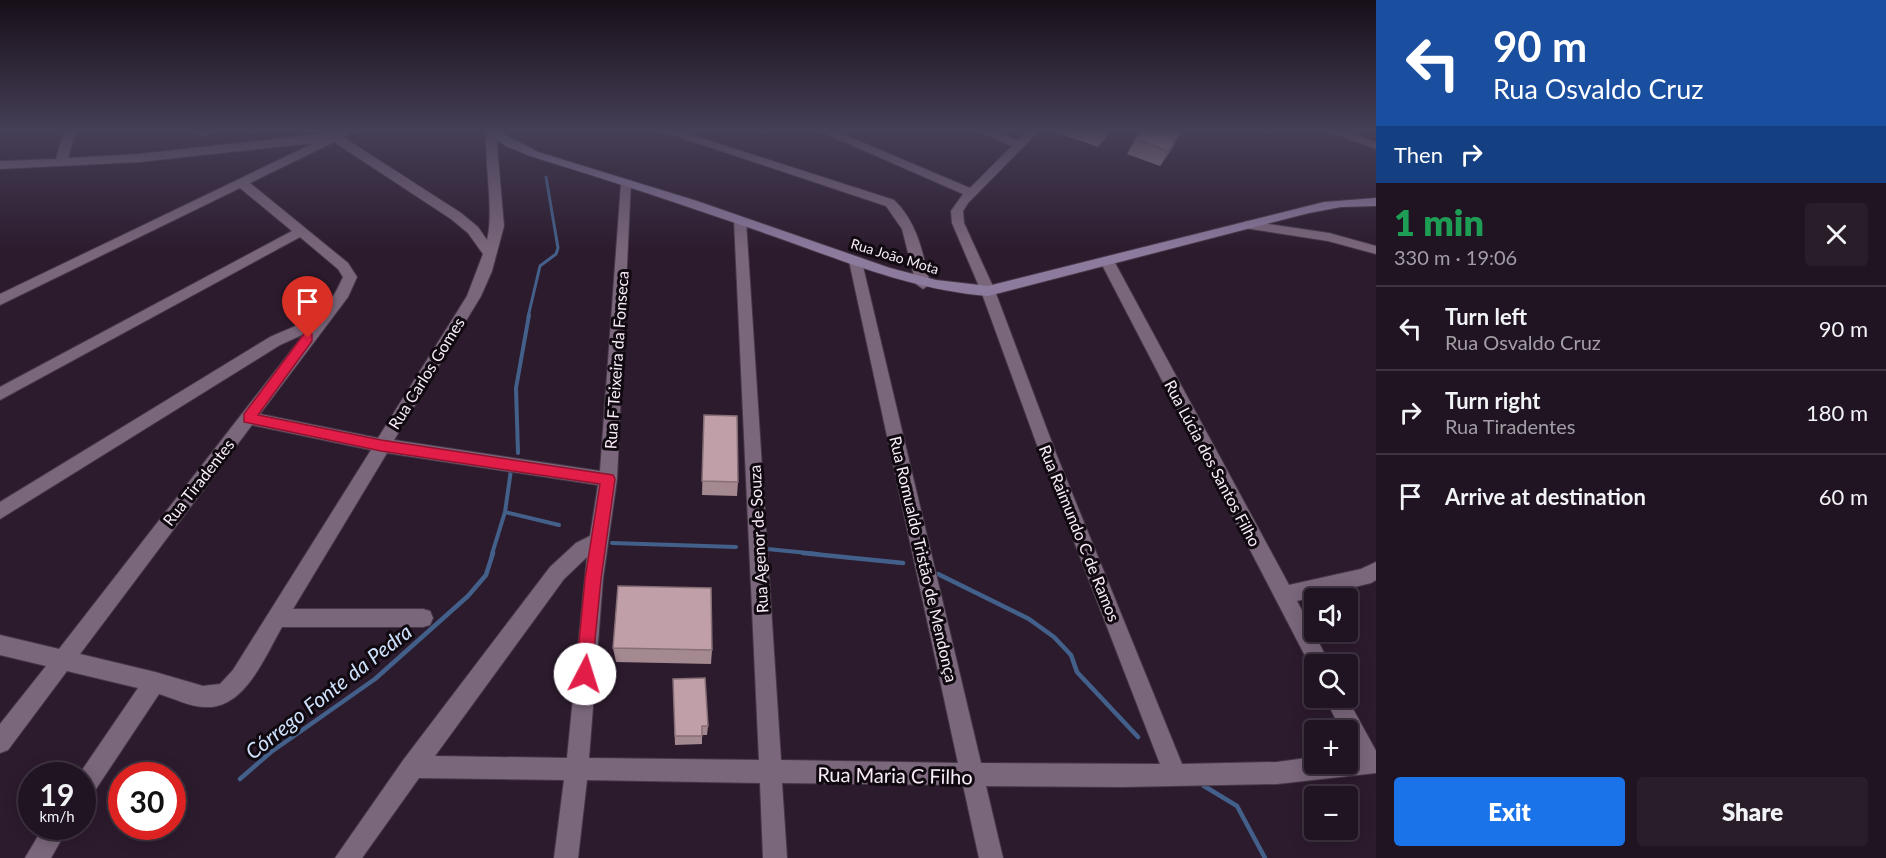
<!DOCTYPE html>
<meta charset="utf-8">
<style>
:root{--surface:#211422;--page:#291d2a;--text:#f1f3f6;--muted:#a29ea5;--line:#3e3340;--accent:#1a73e8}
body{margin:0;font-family:Lato,sans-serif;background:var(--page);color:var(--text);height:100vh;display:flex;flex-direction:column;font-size:22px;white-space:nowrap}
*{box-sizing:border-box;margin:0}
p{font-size:20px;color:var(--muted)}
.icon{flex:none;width:33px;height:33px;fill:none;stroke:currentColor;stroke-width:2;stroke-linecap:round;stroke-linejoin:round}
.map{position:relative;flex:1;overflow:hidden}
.side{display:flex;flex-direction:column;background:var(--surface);width:510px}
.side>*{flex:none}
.banner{background:#1a4fa0;color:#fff;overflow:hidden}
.tools{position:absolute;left:1304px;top:588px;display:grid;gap:12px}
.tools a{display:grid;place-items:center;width:54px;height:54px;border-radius:6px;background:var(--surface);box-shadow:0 3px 15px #0003,0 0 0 2px var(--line);font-size:30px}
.speed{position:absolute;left:18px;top:762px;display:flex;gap:12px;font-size:30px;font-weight:700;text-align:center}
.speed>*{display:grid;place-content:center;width:78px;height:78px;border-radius:50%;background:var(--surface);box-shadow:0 3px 15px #0003,0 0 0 2px var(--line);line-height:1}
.speed small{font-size:15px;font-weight:400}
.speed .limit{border:9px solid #d22;background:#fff;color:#111}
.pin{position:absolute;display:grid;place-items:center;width:51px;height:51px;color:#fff;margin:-62px -26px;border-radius:50% 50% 50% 0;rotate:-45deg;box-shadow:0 0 6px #0007}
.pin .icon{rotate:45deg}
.me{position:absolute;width:66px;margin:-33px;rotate:5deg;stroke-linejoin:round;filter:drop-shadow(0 0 4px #0008)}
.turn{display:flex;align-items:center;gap:21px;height:126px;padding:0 18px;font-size:27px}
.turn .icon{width:78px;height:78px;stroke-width:2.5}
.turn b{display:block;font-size:42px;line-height:51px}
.then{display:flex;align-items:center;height:57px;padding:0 18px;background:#0003;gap:12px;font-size:22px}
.round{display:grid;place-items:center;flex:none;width:63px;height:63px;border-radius:6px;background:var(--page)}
.headline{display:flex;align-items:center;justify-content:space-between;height:102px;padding:0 18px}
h1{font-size:36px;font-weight:800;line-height:45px;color:#1e9e55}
.primary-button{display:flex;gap:12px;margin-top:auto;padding:12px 18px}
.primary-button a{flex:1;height:69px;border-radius:6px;background:var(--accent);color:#fff;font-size:24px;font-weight:800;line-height:69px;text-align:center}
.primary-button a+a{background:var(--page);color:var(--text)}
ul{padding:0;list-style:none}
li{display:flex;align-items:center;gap:18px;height:84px;padding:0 18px;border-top:2px solid var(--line)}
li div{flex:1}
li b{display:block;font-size:22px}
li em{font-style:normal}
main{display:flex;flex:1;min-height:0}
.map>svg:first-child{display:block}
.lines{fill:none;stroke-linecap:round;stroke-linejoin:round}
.stream-far2{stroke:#43608a;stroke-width:3}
.stream-far1{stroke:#43608a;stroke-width:4}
.stream{stroke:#43608a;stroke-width:4.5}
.minor-casing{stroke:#463847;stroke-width:2}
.secondary-casing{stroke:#463847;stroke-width:2}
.minor{fill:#7b677c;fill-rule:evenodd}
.secondary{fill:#8d7b9e;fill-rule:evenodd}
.wall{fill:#a58991}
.shaded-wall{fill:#866f76}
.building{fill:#c09fa9;stroke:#866f76;stroke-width:1.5}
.route{fill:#e11d48;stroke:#92132f;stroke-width:1.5}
.labels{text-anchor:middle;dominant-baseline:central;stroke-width:6;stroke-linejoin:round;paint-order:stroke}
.far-street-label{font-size:14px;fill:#f8ecf9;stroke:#100910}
.street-label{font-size:16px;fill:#f8ecf9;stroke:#100910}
.near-street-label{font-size:20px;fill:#f8ecf9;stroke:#100910}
.near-water-label{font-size:21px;font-style:italic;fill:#cfe2fd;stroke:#100910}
</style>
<main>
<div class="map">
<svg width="1376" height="858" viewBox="0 0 1376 858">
<rect width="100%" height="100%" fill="#2c1b2d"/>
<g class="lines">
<path class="stream-far2" d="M528,317L540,266L556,254L558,248L546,177"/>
<path class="stream-far1" d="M518,453L516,388L529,315
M505,512L559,525
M612,543L736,547
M767,549L818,554
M492,554L505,512L511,470"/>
<path class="stream" d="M803,553L903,563
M938,574L1029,619L1054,637L1071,655L1077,672L1138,737
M240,779L271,752L375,679L468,596L486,575L493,553
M1204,786L1237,806L1265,858"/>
<g class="minor-casing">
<path id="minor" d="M64,130H76L68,158L139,154L354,130L343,137L461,213L478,227L487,240C494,212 485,167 486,135L496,133L504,226L492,271L481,296L394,440L600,471L621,183L623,180H631L617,479L603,579L589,758L759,760L734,220L740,216L746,220L781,760L958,763L849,261L856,257L861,258L981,763L1160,764L1041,456L981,291L952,223L951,211L963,194L817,130H833L970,188L1012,146L975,130H991L1018,141L1028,130H1040L968,203L963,211L964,223L995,291L1057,456L1182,764L1277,762L1314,757V764H1347V753L1351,752L1347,744V730H1341L1325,698H1347L1376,751V773L1277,784L1122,787L986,786L1003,858H979L963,785L782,783L787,858H763L760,783L587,780L578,858H554L564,780L419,778L362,858H335L404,759L550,567L576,543L590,536L598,485L387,453L293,609H423L430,611L433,618L430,625L423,627H282C265,656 245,710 204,707C190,707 173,698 159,694L90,798L82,801V776H78L138,688L67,671L8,750L0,753V724L46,666L0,655V635L59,649L304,334L280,345L0,519V502L270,337C308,320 325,319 343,277L338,269L300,237L0,400V387L292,231L240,188L0,305V294L314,143L139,162L0,169V161L56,159ZM334,142L451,219L468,233L483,254L467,296L378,438L260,414L348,297L357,277L348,263L250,183ZM252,425L371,450L233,670L220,684L203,686L155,672L80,654ZM587,557L567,758L435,756L564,579Z
M215,130L203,136L197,133L199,130Z
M658,130H676L894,200C918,223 923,254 930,284L923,289L916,284L902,229L886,206Z
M1323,130H1341L1376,142V149Z
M1249,221L1329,233L1376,246V254L1328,241L1244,228V222Z
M1107,257L1114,261L1289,585L1361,569L1376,562V580L1371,583L1297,601L1330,664H1314L1313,671L1100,261Z
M44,826H69L51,858H25Z"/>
</g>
<g class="secondary-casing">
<path id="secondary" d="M482,130H496L538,152L697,201L890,268L936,280L988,286L1324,202L1376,198V206L1341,207L1309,213L988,296C912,290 844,261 773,236C693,208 612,181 530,156L506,146Z"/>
</g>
<use href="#minor" class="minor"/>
<use href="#secondary" class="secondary"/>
</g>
<path class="wall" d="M1050,130H1112L1098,147Z
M1135,139L1172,149L1160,166L1127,154Z
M704,415L738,482L737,496L702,495Z
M613,648L712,650L711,664L616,662Z
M673,679L708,726L707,735H702V744L675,745Z"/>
<path class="shaded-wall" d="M1107,130H1112L1098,147L1105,133Z
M1180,134L1172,149L1160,166L1168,151Z"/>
<path class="building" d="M1142,130H1169L1180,134L1168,151L1135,139Z
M704,415L737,416L738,482L702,481Z
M618,586L711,588L712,650L613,648Z
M705,678L708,726H702V736H675L673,679Z"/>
<linearGradient id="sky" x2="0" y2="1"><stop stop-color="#180f19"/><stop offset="0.52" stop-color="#453f57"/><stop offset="1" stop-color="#453f57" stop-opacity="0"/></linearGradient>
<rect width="1376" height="251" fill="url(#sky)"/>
<path class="route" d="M308,333L312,334V341L258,415L381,440L613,475L615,479L601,579L591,680L585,683L579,680L576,674L585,579L600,484L381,451L244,422V414L304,334Z"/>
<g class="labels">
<g class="far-street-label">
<text transform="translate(895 256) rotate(17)">Rua João Mota</text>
</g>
<g class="street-label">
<text transform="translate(616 360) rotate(-86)">Rua F Teixeira da Fonseca</text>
<text transform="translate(426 373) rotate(-58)">Rua Carlos Gomes</text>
<text transform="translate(1213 463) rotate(62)">Rua Lúcia dos Santos Filho</text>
<text transform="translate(198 482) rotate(-52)">Rua Tiradentes</text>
<text transform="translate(1080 533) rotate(68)">Rua Raimundo C de Ramos</text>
<text transform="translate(758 539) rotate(-93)">Rua Agenor de Souza</text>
<text transform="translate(924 559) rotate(77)">Rua Romualdo Tristão de Mendonça</text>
</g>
<g class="near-street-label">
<text transform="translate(895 775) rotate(1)">Rua Maria C Filho</text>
</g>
<g class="near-water-label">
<text transform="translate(328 691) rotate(-38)">Córrego Fonte da Pedra</text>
</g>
</g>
</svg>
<div class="tools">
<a><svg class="icon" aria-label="sound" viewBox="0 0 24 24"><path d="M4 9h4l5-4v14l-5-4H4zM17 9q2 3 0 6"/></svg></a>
<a><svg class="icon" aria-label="search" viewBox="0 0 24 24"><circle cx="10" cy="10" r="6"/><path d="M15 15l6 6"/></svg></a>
<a>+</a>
<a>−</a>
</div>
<div class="speed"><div>19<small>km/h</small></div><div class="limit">30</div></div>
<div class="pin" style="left:308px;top:338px;background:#d93025"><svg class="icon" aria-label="arrive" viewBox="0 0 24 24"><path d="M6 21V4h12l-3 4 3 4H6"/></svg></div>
<svg class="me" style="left:585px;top:674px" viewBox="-20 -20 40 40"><circle r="19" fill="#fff"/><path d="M0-13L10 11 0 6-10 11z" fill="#e11d48"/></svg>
</div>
<section class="side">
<div class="banner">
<div class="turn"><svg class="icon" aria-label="left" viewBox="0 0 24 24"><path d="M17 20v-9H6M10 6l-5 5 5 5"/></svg><div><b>90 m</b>Rua Osvaldo Cruz</div></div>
<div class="then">Then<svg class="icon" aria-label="right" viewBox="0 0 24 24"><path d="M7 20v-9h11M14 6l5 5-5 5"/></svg></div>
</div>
<div class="headline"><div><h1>1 min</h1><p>330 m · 19:06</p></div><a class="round"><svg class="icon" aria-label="close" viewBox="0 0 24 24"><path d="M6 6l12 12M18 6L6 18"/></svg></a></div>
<ul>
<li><svg class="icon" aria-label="left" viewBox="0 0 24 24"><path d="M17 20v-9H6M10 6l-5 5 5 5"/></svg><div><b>Turn left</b><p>Rua Osvaldo Cruz</p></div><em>90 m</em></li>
<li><svg class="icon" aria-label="right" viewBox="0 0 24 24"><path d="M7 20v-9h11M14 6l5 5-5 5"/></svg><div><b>Turn right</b><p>Rua Tiradentes</p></div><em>180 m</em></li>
<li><svg class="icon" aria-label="arrive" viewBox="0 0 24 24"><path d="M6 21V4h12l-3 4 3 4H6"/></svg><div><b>Arrive at destination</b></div><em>60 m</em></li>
</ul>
<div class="primary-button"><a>Exit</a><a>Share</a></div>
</section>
</main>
